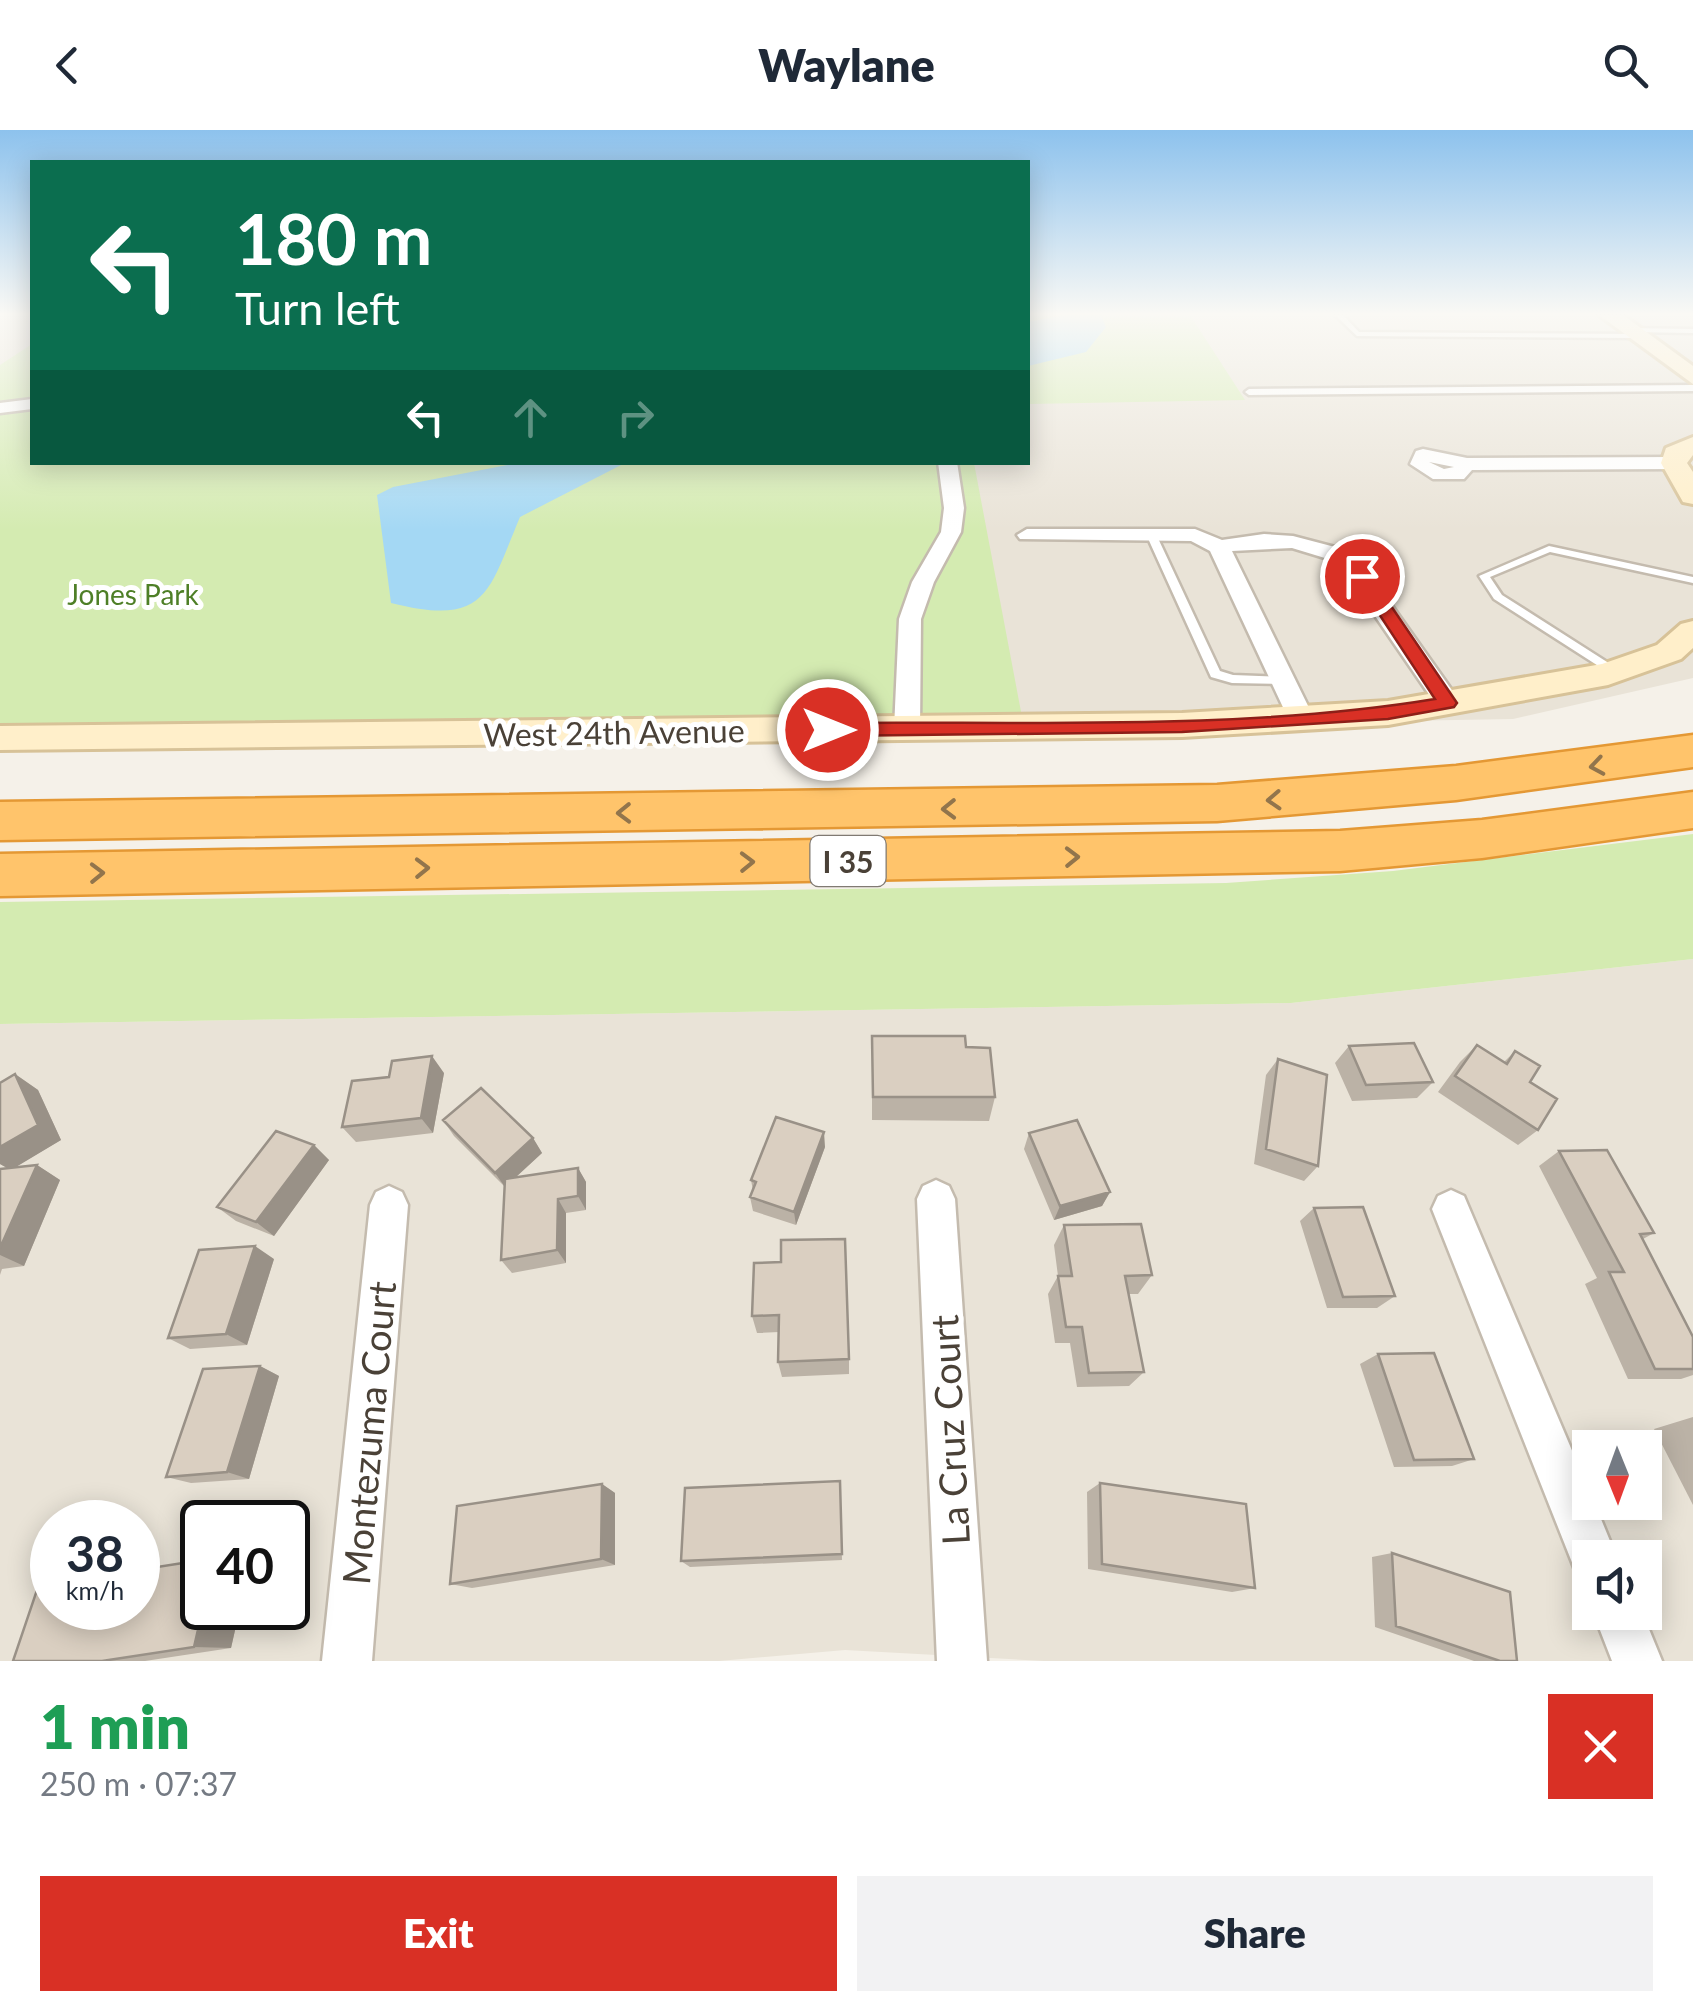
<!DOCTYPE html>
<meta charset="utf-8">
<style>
:root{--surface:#fff;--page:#f2f2f3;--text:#1f2937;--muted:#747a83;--accent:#d93025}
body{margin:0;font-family:Lato,sans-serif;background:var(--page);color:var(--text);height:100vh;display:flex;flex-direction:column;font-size:38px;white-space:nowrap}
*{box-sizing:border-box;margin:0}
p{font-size:32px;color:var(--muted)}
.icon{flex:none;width:55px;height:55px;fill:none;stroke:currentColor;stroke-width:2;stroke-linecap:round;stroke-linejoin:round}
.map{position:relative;height:1531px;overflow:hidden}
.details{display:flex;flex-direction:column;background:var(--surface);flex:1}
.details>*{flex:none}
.hud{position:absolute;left:30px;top:30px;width:1000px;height:305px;border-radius:0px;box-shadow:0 5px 25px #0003;background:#0b6e4f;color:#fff;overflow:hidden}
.needle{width:65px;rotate:179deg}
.buttons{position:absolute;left:1572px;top:1300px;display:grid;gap:20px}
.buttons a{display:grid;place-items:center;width:90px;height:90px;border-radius:0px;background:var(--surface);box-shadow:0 5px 25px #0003;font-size:50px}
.speed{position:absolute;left:30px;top:1370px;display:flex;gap:20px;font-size:50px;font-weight:700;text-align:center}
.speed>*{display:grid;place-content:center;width:130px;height:130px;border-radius:50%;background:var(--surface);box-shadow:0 5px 25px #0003;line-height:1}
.speed small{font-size:25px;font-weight:400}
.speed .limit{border:5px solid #111;border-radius:15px;background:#fff;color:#111}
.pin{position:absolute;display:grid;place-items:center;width:85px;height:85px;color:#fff;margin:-42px;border:5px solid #fff;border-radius:50%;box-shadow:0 2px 10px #0007}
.me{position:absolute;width:110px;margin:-55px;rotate:90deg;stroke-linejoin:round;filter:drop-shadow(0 0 8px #0008)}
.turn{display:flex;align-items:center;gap:35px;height:210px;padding:0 40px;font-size:45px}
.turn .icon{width:130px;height:130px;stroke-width:2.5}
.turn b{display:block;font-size:70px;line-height:85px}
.lanes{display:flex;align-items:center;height:95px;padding:0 40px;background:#0003;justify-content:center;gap:50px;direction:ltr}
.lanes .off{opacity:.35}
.round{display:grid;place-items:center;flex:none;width:105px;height:105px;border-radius:0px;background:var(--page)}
.head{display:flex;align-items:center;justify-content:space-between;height:170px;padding:0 40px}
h1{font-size:60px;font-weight:800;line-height:75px;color:#1e9e55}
.action{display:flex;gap:20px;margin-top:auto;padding:20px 40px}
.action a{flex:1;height:115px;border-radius:0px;background:var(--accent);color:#fff;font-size:40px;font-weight:800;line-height:115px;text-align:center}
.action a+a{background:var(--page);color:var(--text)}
header{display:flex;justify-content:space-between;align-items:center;height:130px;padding:0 40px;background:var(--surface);font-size:45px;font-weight:800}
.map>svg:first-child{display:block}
.residential{fill:#e9e3d7;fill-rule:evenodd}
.green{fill:#d4ebb1}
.water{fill:#a4d8f4}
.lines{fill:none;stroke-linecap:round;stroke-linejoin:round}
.lane-casing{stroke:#c4bbae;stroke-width:5}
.street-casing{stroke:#c4bbae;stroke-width:5}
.secondary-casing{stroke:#d7c298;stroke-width:6}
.highway-casing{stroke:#e49834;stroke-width:5}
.lane{fill:#fff;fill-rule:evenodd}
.street{fill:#fff;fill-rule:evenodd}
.secondary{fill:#ffefca;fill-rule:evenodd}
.highway{fill:#ffc46b;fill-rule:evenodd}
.wall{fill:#bbb2a6}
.shaded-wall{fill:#999187}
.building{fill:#dacfc1;stroke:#999187;stroke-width:2.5}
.oneway{stroke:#92754c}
.route{fill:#d93025;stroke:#8d1f18;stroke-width:2.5}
.labels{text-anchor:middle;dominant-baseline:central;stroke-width:10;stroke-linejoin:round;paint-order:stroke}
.far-park-label{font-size:28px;fill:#4e7f27;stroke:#fff}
.shield{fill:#fff;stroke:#807a73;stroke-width:2.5}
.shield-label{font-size:30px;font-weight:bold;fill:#4a4137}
.street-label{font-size:32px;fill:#4a4137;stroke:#fff}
.near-street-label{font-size:38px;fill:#4a4137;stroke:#fff}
</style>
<header><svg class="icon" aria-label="back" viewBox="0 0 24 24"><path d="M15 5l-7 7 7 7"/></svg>Waylane<svg class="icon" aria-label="search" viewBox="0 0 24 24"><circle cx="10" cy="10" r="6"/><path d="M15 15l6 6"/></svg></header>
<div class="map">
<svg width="1693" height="1531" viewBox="0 0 1693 1531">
<rect width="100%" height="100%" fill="#f5f1e9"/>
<path class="residential" d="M0,185H32V332H1028V185H1693V548L1513,589L0,616Z
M1693,829V1531H1044L845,1520L719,1531H0V894L1291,873ZM1590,1318H1645V1372H1590ZM52,1392H138V1478H52ZM202,1392H288V1478H202ZM1590,1428H1645V1482H1590Z"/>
<path class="green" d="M1028,185H1190L1245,270L1028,274Z
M32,214V332L974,333L1022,587L0,596V235Z
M1693,704V829L1291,873L0,894V772L1226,753L1393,741Z"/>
<path class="water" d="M1066,185H1101L1106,197L1086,222L1028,236V192Z
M523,332L625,333L520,387C488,463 487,497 391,473L377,365L393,357Z"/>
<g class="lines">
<g class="lane-casing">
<path id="lane" d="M1335,185H1343L1359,202L1637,204L1641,206L1637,208L1357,206Z
M1627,198L1693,199V203L1630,202Z
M1693,255V261L1249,265L1245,262L1249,259Z
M1147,402L1156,404L1220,541L1233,545L1282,547L1288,551L1286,554L1232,553L1211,547L1146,404Z
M1549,416L1693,447V453L1550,422L1490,447L1502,465L1618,539L1620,542L1614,546L1494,469L1479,446Z"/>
</g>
<g class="street-casing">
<path id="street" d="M32,269V279L0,283V273Z
M1423,319L1467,328L1674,327L1683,333L1674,339L1472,340L1464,349H1433L1410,334L1416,321ZM1429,332L1454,337L1444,339Z
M938,332H957L964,378L961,402L934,452L921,489L920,599L907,608L894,599L899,489L912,452L941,402L944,378Z
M1027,399H1195L1222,410L1264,404L1293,406L1354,422L1461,573L1448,581L1439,579L1338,432L1292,418L1232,421L1314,588L1301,596L1288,588L1210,421L1191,411L1020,409L1017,405Z
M936,1050L949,1056L955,1069L987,1531H937L917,1069L923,1056Z
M389,1056L402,1062L408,1075L372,1531H322L370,1075L376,1062Z
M1451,1060L1464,1066L1590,1363V1372H1594L1617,1428H1590V1450L1577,1445L1432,1079L1438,1066Z
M1593,1482H1642L1662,1531H1612Z"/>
</g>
<g class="secondary-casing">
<path id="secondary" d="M1599,185H1623L1693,236V254Z
M1693,307V325L1687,333L1693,342V374L1683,372L1661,333L1666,318Z
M1693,491V518L1681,529L1608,555L1388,595L1182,607L0,620V596L1182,583L1388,571L1602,534L1657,515L1681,494Z"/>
</g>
<g class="highway-casing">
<path id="highway" d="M1693,605V637L1456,670L1217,691L0,710V672L1217,655L1456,636Z
M1693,662V698L1482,728L1340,741L0,766V724L1340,701L1482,690Z"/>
</g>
<use href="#lane" class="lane"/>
<use href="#street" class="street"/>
<use href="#secondary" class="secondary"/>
<use href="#highway" class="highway"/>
</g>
<path class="wall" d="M872,906L966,917L995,967L989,991L872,990Z
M1477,915L1504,932L1515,921L1530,952L1538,1000L1518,1015L1438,962L1460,932Z
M1349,916L1433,952L1417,968L1352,971L1335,933Z
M1278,929L1318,1036L1304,1051L1254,1034L1266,945Z
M444,943L433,1003L356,1012L342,997Z
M15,944L38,960L61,1010L15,1037L37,1035L60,1050L24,1136L2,1139L0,1145V1039L7,1038L0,1034V953Z
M443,990L533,1008L542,1023L515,1048L578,1038L586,1052V1080L566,1083V1133L512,1143L501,1130L505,1057L454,1006Z
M1029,1003L1110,1062L1102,1076L1054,1090L1024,1019Z
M314,1015L329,1030L274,1106L236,1091L217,1077Z
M825,1017L796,1095L753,1081L750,1067L753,1061L751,1050Z
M1559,1021L1654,1103L1643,1109L1693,1207V1245L1681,1249H1628L1585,1154L1597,1148L1539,1036Z
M1314,1078L1395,1166L1377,1178H1327L1300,1091Z
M1064,1095L1152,1145L1138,1164H1129L1144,1242L1129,1256L1077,1257L1070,1213H1055L1048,1164L1058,1146L1054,1115Z
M274,1129L247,1215L190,1219L168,1208Z
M754,1133L849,1229V1244L782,1247L778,1232L779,1202L757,1203L752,1186Z
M1378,1224L1474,1329L1452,1336L1394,1337L1360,1234Z
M260,1236L279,1246L249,1349L191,1353L166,1347Z
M1693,1287V1375L1654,1299Z
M840,1351L842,1430L690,1437L681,1431Z
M1100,1353L1255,1458L1232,1462L1088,1439L1087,1362Z
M602,1354L615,1363V1435L472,1458L450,1454Z
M1392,1423L1517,1531H1474L1375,1497L1372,1427Z
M202,1478H240L231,1518L145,1531H13Z"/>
<path class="shaded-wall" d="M432,926L444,943L433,1003L421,988Z
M15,944L38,960L61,1010L11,1040L0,1034V1017Z
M824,1002L825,1017L796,1095L794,1082Z
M533,1008L542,1023L505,1057L495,1043Z
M314,1015L329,1030L274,1106L256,1092Z
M37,1035L60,1050L24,1136L0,1125V1118Z
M578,1038L586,1052V1080L578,1066Z
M1110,1062L1102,1076L1054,1090L1060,1076Z
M558,1069L566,1083V1133L557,1120Z
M255,1116L274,1129L247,1215L226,1204Z
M260,1236L279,1246L249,1349L227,1342Z
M602,1354L615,1363V1435L601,1429Z
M203,1478H240L231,1518L194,1517Z"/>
<path class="building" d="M872,906H965L966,917L990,918L995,967H873Z
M1414,913L1433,952L1366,955L1349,916Z
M1477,915L1507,934L1515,921L1540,936L1530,952L1557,969L1538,1000L1455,946Z
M432,926L421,988L342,997L352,951L389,947L392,931Z
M1278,929L1327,945L1318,1036L1266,1019Z
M15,944L38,995L0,1017V953Z
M481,958L533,1008L495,1043L443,990Z
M776,987L824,1002L794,1082L750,1067L756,1052L751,1050Z
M1077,990L1110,1062L1060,1076L1029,1003Z
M276,1001L314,1015L256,1092L217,1077Z
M1607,1020L1654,1103L1640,1104L1693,1207V1239H1655L1609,1142H1624L1559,1021Z
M37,1035L0,1118V1039Z
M578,1038V1066L558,1069L557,1120L501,1130L505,1049Z
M1363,1077L1395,1166L1343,1167L1314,1078Z
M1141,1094L1152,1145L1125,1146L1144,1242L1089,1243L1082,1197H1066L1058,1146H1072L1064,1095Z
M845,1109L849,1229L778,1232L779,1185L752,1186L754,1133L781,1132V1110Z
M255,1116L226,1204L168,1208L199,1120Z
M1434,1223L1474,1329L1414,1330L1378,1224Z
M260,1236L227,1342L166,1347L203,1239Z
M840,1351L842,1424L681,1431L685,1358Z
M1100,1353L1246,1374L1255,1458L1102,1434Z
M602,1354L601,1429L450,1454L457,1376Z
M1392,1423L1510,1462L1517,1531H1500L1396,1496Z
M202,1430L203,1478L194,1517L102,1531H13L39,1454L52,1452V1478H138V1440Z"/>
<defs><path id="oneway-chevron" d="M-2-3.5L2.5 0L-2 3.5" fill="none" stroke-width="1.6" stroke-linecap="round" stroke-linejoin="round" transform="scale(2.5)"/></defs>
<g class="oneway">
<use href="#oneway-chevron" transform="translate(1597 636) rotate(171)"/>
<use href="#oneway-chevron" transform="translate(1274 670) rotate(177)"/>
<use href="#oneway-chevron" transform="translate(949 679) rotate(179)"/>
<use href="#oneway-chevron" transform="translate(624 683) rotate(179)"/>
<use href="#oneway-chevron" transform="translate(1072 727) rotate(-1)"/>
<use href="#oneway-chevron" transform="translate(747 732) rotate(-1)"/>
<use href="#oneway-chevron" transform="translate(422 738) rotate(-1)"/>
<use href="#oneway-chevron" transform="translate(97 743) rotate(-1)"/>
</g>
<linearGradient id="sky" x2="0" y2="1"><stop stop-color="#8dc2ed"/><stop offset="0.46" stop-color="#faf9f5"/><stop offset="1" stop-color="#faf9f5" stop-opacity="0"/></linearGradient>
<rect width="1693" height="400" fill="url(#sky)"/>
<path class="route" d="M1356,442H1368L1457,573L1454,577L1388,589L1182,602L828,606L818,600L828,593C1025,591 1241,601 1435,569L1354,446Z"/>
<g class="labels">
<g class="far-park-label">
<text x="133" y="464">Jones Park</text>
</g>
<rect class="shield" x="810.5" y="706" width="75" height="50" rx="8"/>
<g class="shield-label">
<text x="848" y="731">I 35</text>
</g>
<g class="street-label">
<text transform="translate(614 602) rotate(-1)">West 24th Avenue</text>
</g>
<g class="near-street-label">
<text transform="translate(949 1300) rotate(-93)">La Cruz Court</text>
<text transform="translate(368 1303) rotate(-85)">Montezuma Court</text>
</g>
</g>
</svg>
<div class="buttons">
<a><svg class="needle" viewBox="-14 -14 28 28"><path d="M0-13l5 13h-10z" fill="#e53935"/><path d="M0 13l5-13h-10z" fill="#747a83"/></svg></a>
<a><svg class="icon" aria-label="sound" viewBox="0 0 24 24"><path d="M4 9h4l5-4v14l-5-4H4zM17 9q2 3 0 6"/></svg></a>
</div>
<div class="speed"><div>38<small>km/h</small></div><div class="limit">40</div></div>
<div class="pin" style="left:1362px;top:446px;background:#d93025"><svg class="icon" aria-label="arrive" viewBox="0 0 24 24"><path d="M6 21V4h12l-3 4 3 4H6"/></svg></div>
<svg class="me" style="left:828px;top:600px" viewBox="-20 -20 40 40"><circle r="17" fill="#d93025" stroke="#fff" stroke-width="3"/><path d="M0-11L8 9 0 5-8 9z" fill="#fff"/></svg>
<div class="hud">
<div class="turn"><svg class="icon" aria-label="left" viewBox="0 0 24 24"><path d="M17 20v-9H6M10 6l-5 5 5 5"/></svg><div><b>180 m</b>Turn left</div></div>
<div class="lanes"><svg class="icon" aria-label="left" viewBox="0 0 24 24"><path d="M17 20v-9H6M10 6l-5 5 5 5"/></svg><svg class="icon off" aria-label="ahead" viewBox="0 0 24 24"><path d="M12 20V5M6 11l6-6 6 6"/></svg><svg class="icon off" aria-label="right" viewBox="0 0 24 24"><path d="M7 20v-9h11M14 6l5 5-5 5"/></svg></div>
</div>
</div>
<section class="details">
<div class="head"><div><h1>1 min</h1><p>250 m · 07:37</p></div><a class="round" style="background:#d93025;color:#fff"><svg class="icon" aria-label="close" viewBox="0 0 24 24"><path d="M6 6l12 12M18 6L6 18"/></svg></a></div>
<div class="action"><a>Exit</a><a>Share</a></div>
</section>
